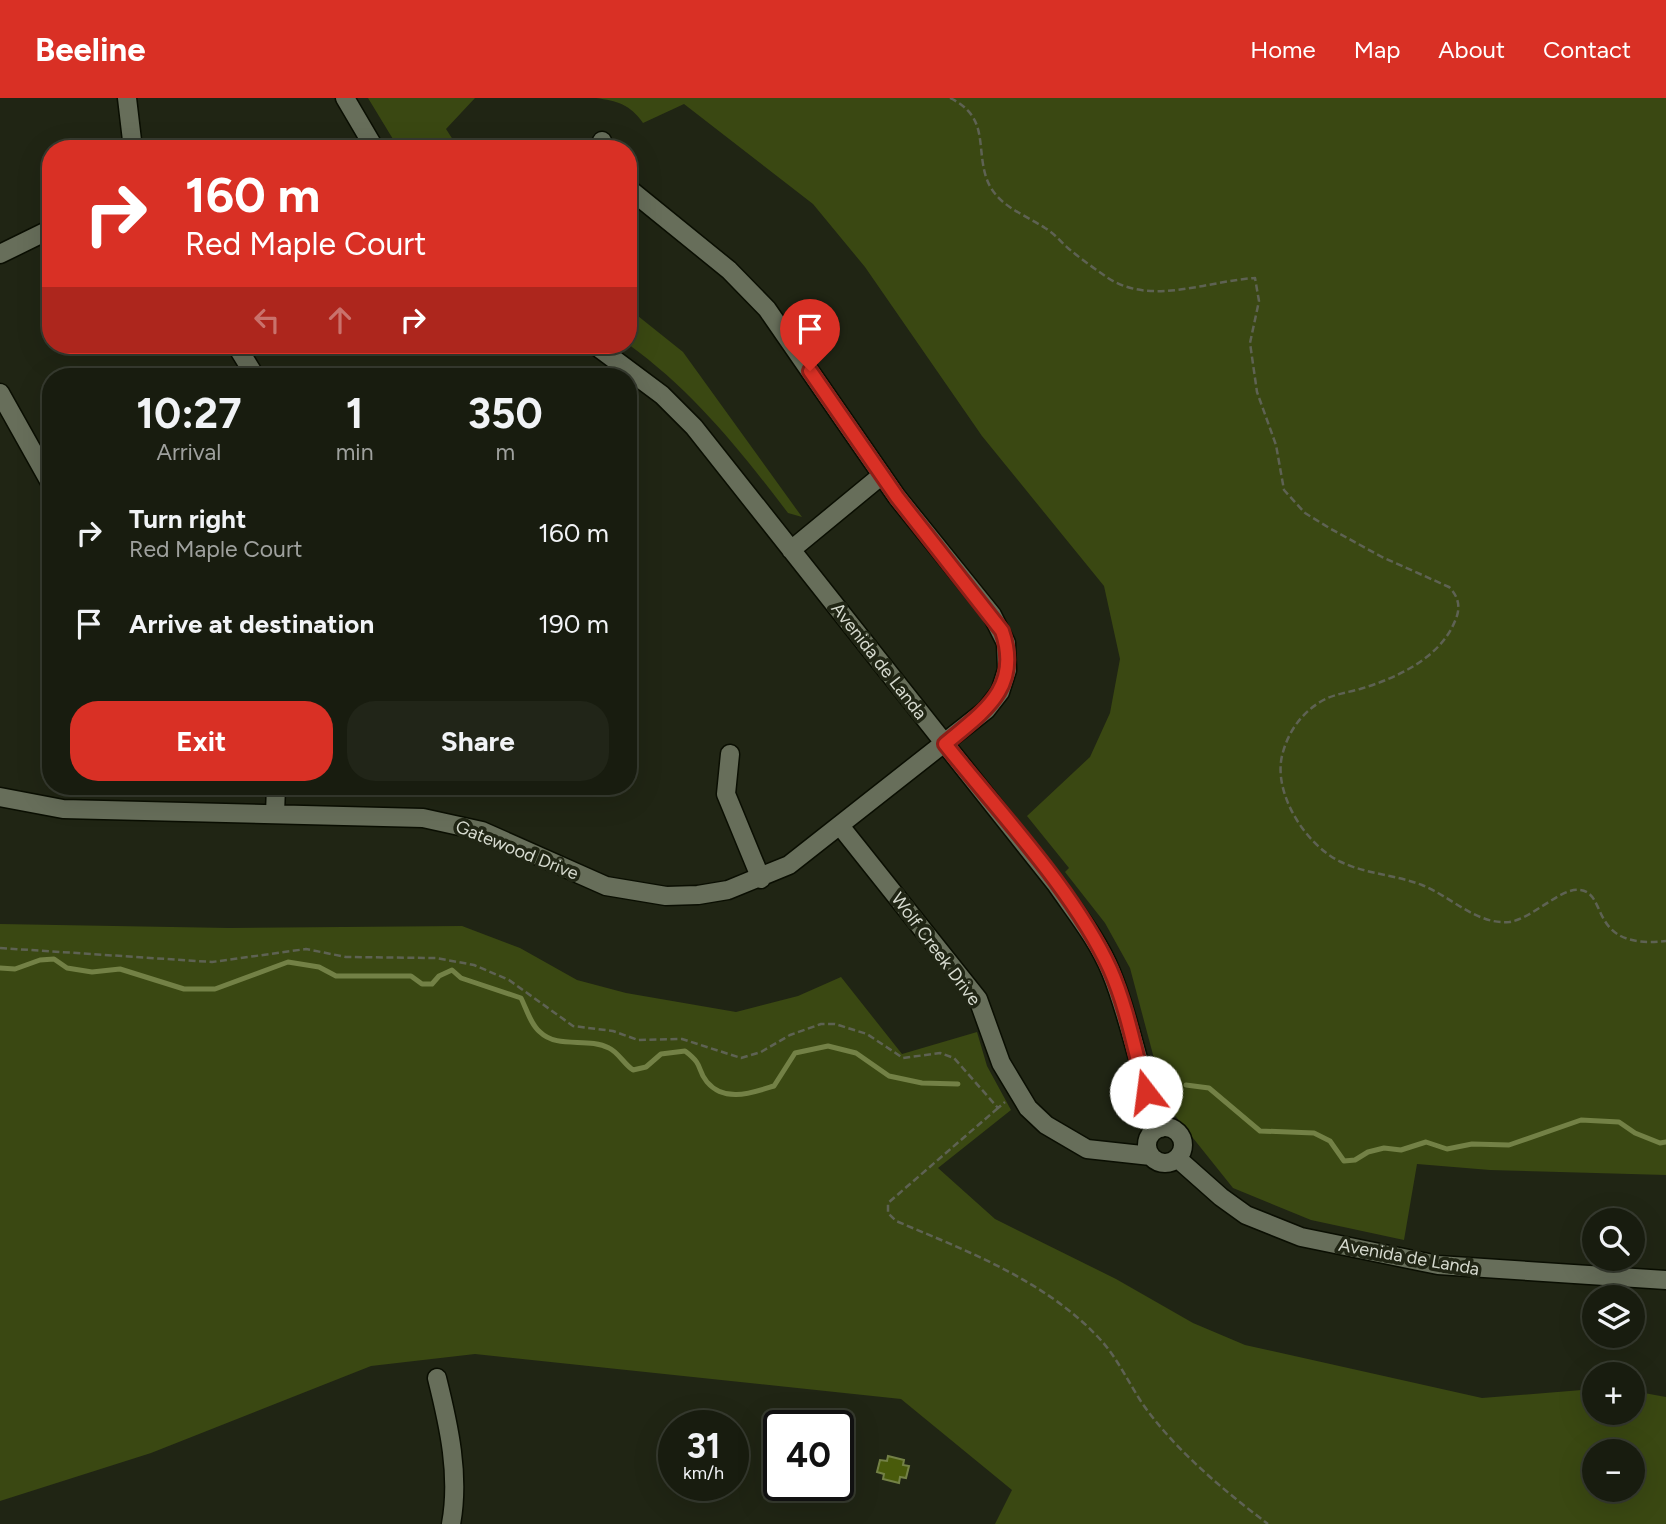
<!DOCTYPE html>
<meta charset="utf-8">
<style>
:root{--surface:#181c0f;--page:#212518;--text:#f1f3f6;--muted:#9fa19e;--line:#363a2f;--accent:#d93025}
body{margin:0;font-family:Figtree,sans-serif;background:var(--page);color:var(--text);height:100vh;display:flex;flex-direction:column;font-size:26px;white-space:nowrap}
*{box-sizing:border-box;margin:0}
p{font-size:23px;color:var(--muted)}
.icon{flex:none;width:38px;height:38px;fill:none;stroke:currentColor;stroke-width:2;stroke-linecap:round;stroke-linejoin:round}
.map{position:relative;flex:1;overflow:hidden}
.side{position:absolute;left:42px;top:270px;width:595px;height:427px;display:flex;flex-direction:column;background:var(--surface);border-radius:28px;box-shadow:0 7px 28px #0002,0 0 0 2px var(--line)}
.side>*{flex:none}
.top-card{position:absolute;left:42px;top:42px;width:595px;height:214px;border-radius:28px;box-shadow:0 7px 28px #0002,0 0 0 2px var(--line);background:#d93025;color:#fff;overflow:hidden}
.fabs{position:absolute;left:1582px;top:1110px;display:grid;gap:14px}
.fabs a{display:grid;place-items:center;width:63px;height:63px;border-radius:50%;background:var(--surface);box-shadow:0 7px 28px #0002,0 0 0 2px var(--line);font-size:35px}
.speed{position:absolute;left:658px;top:1312px;display:flex;gap:14px;font-size:35px;font-weight:700;text-align:center}
.speed>*{display:grid;place-content:center;width:91px;height:91px;border-radius:50%;background:var(--surface);box-shadow:0 7px 28px #0002,0 0 0 2px var(--line);line-height:1}
.speed small{font-size:18px;font-weight:400}
.speed .limit{border:4px solid #111;border-radius:10px;background:#fff;color:#111}
.pin{position:absolute;display:grid;place-items:center;width:60px;height:60px;color:#fff;margin:-72px -30px;border-radius:50% 50% 50% 0;rotate:-45deg;box-shadow:0 0 7px #0007}
.pin .icon{rotate:45deg}
.me{position:absolute;width:77px;margin:-38px;rotate:345deg;stroke-linejoin:round;filter:drop-shadow(0 0 5px #0008)}
.turn{display:flex;align-items:center;gap:24px;height:147px;padding:0 28px;font-size:32px}
.turn .icon{width:91px;height:91px;stroke-width:2.5}
.turn b{display:block;font-size:49px;line-height:60px}
.lanes{display:flex;align-items:center;height:66px;padding:0 28px;background:#0003;justify-content:center;gap:35px;direction:ltr}
.lanes .off{opacity:.35}
.eta{display:flex;justify-content:space-evenly;align-items:center;height:119px;text-align:center}
.eta b{font-size:42px;font-weight:700;line-height:49px}
.button{display:flex;gap:14px;margin-top:auto;padding:14px 28px}
.button a{flex:1;height:80px;border-radius:28px;background:var(--accent);color:#fff;font-size:28px;font-weight:700;line-height:80px;text-align:center}
.button a+a{background:var(--page);color:var(--text)}
ul{padding:0;list-style:none}
li{display:flex;align-items:center;gap:21px;height:91px;padding:0 28px}
li div{flex:1}
li b{display:block;font-size:26px}
li em{font-style:normal}
header{display:flex;align-items:center;gap:42px;box-sizing:border-box;height:98px;padding:0 35px;background:var(--accent);color:#fff}
header strong{font-size:33px}
nav{display:flex;gap:38px;margin-inline-start:auto;font-size:24px}
.map>svg:first-child{display:block}
.green{fill:#3a4812;fill-rule:evenodd}
.water{fill:#495b0b;stroke:#738146;stroke-width:2}
.lines{fill:none;stroke-linecap:round;stroke-linejoin:round}
.stream{stroke:#738146;stroke-width:5}
.minor-casing{stroke:#0a0e02;stroke-width:21}
.path{stroke:#5e6253;stroke-width:2.5;stroke-dasharray:7 3.5;stroke-linecap:butt}
.minor{stroke:#676e5a;stroke-width:18}
.route-casing{stroke:#8d1f18;stroke-width:18}
.route{stroke:#d93025;stroke-width:12}
.labels{text-anchor:middle;dominant-baseline:central;stroke-width:7;stroke-linejoin:round;paint-order:stroke}
.street-label{font-size:18px;fill:#d6dacf;stroke:#202514}
</style>
<header>
<strong>Beeline</strong>
<nav><a>Home</a><a>Map</a><a>About</a><a>Contact</a></nav>
</header>
<div class="map">
<svg width="1666" height="1426" viewBox="0 0 1666 1426">
<rect width="100%" height="100%" fill="#202514"/>
<path class="green" d="M368,0H475L446,31L459,51H399Z
M596,0H1666V1077L1490,1072L1417,1066L1404,1142L1311,1122L1233,1090L1173,1015L1156,968L1130,870L1105,825L1065,774L1069,770L1027,718L1090,659L1110,615L1120,561L1104,488L982,338L865,169L813,106L684,6L643,25C630,6 617,3 596,0Z
M628,210L683,254L802,419L788,415C740,352 693,293 628,246Z
M0,826L229,830L462,828L520,850L577,882L626,895L736,914L798,898L841,879L902,956L977,934L987,968L1011,1012L938,1070L995,1121L1116,1181L1193,1225L1245,1247L1482,1300L1594,1291V1314H1633V1293L1666,1299V1426H995L1012,1392L901,1301L475,1256L371,1268L151,1355L0,1403ZM1594,1353H1633V1391H1594Z"/>
<path class="water" d="M888,1358L904,1362L903,1367L909,1368L906,1380L900,1379L899,1385L883,1381L884,1376L877,1374L880,1362L887,1363Z"/>
<g class="lines">
<path class="stream" d="M0,870L15,871L40,862L54,861L67,870L92,874L120,871L184,891H215L288,864L319,869L336,878H411L422,886H432L439,878L452,872L461,880L521,900C526,910 531,927 540,934C557,951 588,939 609,950C618,954 624,966 633,972L646,969L661,956L685,953C705,968 696,971 707,984C725,1005 751,995 774,988L795,955L828,948L856,955L889,978L922,985L958,986
M1186,987L1209,990L1260,1033L1314,1035L1330,1043L1344,1063L1355,1062L1368,1054L1384,1050L1401,1052L1426,1044L1447,1051L1472,1046L1509,1047L1581,1022L1619,1024L1635,1035L1660,1045L1666,1044"/>
<g class="minor-casing">
<path id="minor" d="M127,0L133,51
M345,0L375,51
M602,43L605,51
M0,156L51,131
M236,247L255,278
M595,247L662,297L694,329L1056,786C1076,815 1098,842 1111,874C1132,925 1139,979 1161,1030
M0,295L51,386
M791,452L882,377
M730,656L726,696L761,781
M0,699L63,711L423,720L482,733L606,788L666,798L698,797L728,792L789,767L986,612L1000,594L1007,572L1006,545L992,517L897,399L767,211L729,172L628,90
M275,716L276,688
M841,729L978,901L1001,965L1028,1010L1046,1027L1087,1051L1151,1058
M1147 1047a18 18 0 1 1 36 0a18 18 0 1 1-36 0Z
M1177,1060L1221,1099L1246,1117L1301,1139L1438,1167L1666,1182
M437,1280C449,1328 460,1378 451,1426"/>
</g>
<path class="path" d="M950,0C989,19 976,47 986,79C995,107 1022,115 1045,130C1054,135 1061,144 1069,151C1081,161 1095,171 1108,180C1151,208 1207,183 1255,180L1259,203L1250,245L1257,294L1276,347L1284,392L1305,415L1331,431L1382,459L1449,489C1459,499 1461,510 1455,523C1440,560 1397,580 1360,591C1346,595 1333,596 1320,604C1301,616 1289,633 1283,654C1271,693 1305,747 1341,764C1366,776 1396,777 1422,787C1450,798 1477,827 1509,824C1532,821 1561,789 1580,792C1609,795 1587,852 1666,843
M0,850L212,864L306,851L346,859L436,860L474,867L509,882L573,928L613,933L638,942L682,941L741,960L761,954L790,937L821,926H835L867,936L903,960L940,955L954,960L998,1010L1005,1004
M998,1010L888,1105V1115L896,1123C967,1153 1044,1182 1098,1239C1117,1259 1127,1282 1142,1305C1174,1351 1223,1392 1268,1426"/>
<use href="#minor" class="minor"/>
</g>
<g class="lines">
<g class="route-casing">
<path id="route" d="M810,273L897,399L1002,533C1022,590 983,614 945,646C999,714 1074,793 1110,871C1127,909 1135,954 1146,994"/>
</g>
<use href="#route" class="route"/>
</g>
<g class="labels">
<g class="street-label">
<text transform="translate(879 563) rotate(52)">Avenida de Landa</text>
<text transform="translate(517 752) rotate(22)">Gatewood Drive</text>
<text transform="translate(936 851) rotate(53)">Wolf Creek Drive</text>
<text transform="translate(1409 1159) rotate(10)">Avenida de Landa</text>
</g>
</g>
</svg>
<div class="fabs">
<a><svg class="icon" aria-label="search" viewBox="0 0 24 24"><circle cx="10" cy="10" r="6"/><path d="M15 15l6 6"/></svg></a>
<a><svg class="icon" aria-label="layers" viewBox="0 0 24 24"><path d="M12 4l9 5-9 5-9-5zM3 14l9 5 9-5"/></svg></a>
<a>+</a>
<a>−</a>
</div>
<div class="speed"><div>31<small>km/h</small></div><div class="limit">40</div></div>
<div class="pin" style="left:810px;top:273px;background:#d93025"><svg class="icon" aria-label="arrive" viewBox="0 0 24 24"><path d="M6 21V4h12l-3 4 3 4H6"/></svg></div>
<svg class="me" style="left:1146px;top:994px" viewBox="-20 -20 40 40"><circle r="19" fill="#fff"/><path d="M0-13L10 11 0 6-10 11z" fill="#d93025"/></svg>
<div class="top-card">
<div class="turn"><svg class="icon" aria-label="right" viewBox="0 0 24 24"><path d="M7 20v-9h11M14 6l5 5-5 5"/></svg><div><b>160 m</b>Red Maple Court</div></div>
<div class="lanes"><svg class="icon off" aria-label="left" viewBox="0 0 24 24"><path d="M17 20v-9H6M10 6l-5 5 5 5"/></svg><svg class="icon off" aria-label="ahead" viewBox="0 0 24 24"><path d="M12 20V5M6 11l6-6 6 6"/></svg><svg class="icon" aria-label="right" viewBox="0 0 24 24"><path d="M7 20v-9h11M14 6l5 5-5 5"/></svg></div>
</div>
<section class="side">
<div class="eta">
<div><b>10:27</b><p>Arrival</p></div>
<div><b>1</b><p>min</p></div>
<div><b>350</b><p>m</p></div>
</div>
<ul>
<li><svg class="icon" aria-label="right" viewBox="0 0 24 24"><path d="M7 20v-9h11M14 6l5 5-5 5"/></svg><div><b>Turn right</b><p>Red Maple Court</p></div><em>160 m</em></li>
<li><svg class="icon" aria-label="arrive" viewBox="0 0 24 24"><path d="M6 21V4h12l-3 4 3 4H6"/></svg><div><b>Arrive at destination</b></div><em>190 m</em></li>
</ul>
<div class="button"><a>Exit</a><a>Share</a></div>
</section>
</div>
